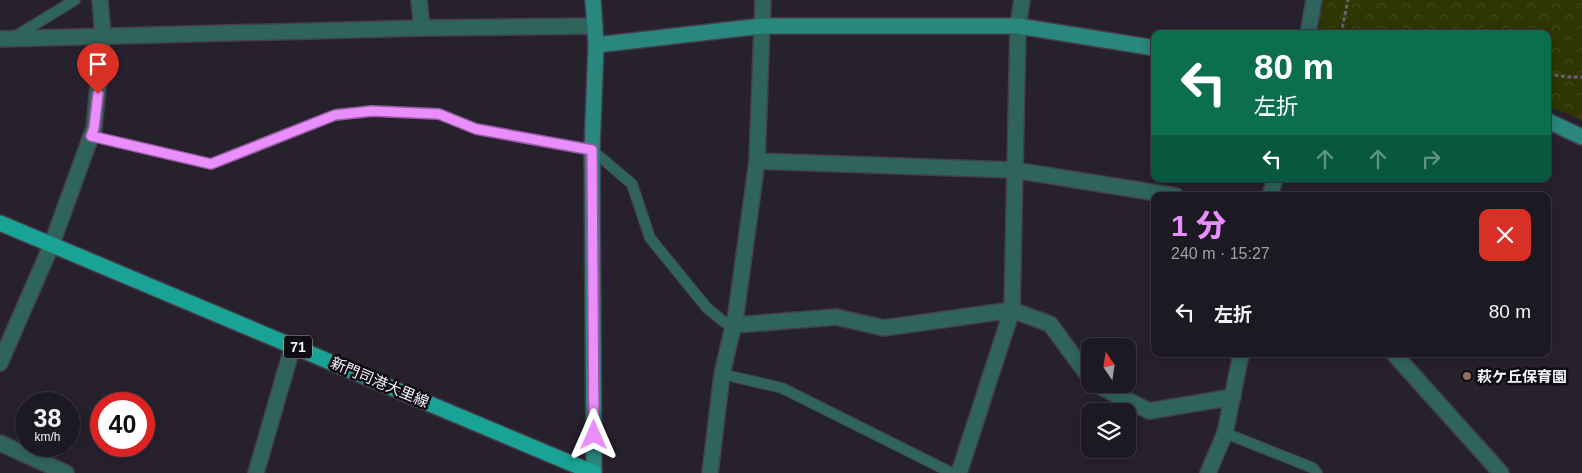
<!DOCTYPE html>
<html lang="ja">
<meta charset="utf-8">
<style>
:root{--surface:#1d1922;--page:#25222a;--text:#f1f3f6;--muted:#a0a0a5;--line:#3b3840;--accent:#ea8dfd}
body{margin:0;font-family:Arial,"Noto Sans JP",sans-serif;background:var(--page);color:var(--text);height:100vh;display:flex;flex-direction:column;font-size:19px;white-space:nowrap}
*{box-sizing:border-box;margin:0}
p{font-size:16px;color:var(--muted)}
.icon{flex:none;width:28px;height:28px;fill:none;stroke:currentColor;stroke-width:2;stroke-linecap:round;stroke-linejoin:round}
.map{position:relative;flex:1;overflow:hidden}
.panel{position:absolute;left:1151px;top:192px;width:400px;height:165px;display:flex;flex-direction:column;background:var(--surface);border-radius:10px;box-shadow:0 2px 12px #0003,0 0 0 1px var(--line)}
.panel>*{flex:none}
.top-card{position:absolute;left:1151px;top:30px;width:400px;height:152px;border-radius:10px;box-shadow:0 2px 12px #0003,0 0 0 1px var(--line);background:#0b6e4f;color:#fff;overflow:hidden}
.needle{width:32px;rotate:347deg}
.tools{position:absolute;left:1081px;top:338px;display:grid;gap:10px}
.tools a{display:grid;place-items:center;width:55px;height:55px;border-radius:10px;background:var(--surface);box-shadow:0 2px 12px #0003,0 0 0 1px var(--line);font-size:25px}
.speed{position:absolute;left:15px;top:392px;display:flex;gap:10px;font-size:25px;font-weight:700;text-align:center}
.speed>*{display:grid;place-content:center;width:65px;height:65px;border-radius:50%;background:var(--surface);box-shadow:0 2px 12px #0003,0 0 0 1px var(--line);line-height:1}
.speed small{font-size:12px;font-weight:400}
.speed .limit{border:8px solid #d22;background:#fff;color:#111}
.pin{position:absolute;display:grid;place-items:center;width:42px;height:42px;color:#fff;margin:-51px -21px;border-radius:50% 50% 50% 0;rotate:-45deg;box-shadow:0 0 5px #0007}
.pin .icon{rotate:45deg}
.me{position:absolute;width:55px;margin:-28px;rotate:0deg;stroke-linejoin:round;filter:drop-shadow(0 0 4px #0008)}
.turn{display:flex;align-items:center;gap:18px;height:105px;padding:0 20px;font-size:22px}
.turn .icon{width:65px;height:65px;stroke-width:2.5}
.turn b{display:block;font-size:35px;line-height:42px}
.lanes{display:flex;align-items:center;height:48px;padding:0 20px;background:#0003;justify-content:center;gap:25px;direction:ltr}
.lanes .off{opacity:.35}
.round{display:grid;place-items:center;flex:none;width:52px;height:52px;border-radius:10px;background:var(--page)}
.headline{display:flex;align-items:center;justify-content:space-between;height:85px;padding:0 20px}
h1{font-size:30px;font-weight:800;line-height:38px;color:var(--accent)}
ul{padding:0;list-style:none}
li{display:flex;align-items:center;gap:15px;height:70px;padding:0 20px}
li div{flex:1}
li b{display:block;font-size:19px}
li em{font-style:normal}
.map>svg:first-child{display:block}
.forest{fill:url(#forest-crowns)}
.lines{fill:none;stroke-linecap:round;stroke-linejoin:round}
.lane-casing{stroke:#443e4b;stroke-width:12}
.street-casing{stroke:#443e4b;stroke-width:18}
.secondary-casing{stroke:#443e4b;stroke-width:18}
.primary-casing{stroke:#443e4b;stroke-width:18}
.path{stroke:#66616d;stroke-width:3;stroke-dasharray:4 2.5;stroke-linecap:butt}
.lane{stroke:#2f645d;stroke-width:10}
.street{stroke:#2f645d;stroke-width:15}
.secondary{stroke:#29877d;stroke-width:15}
.primary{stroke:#19a396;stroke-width:15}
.route-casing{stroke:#985ca4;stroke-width:12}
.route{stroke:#ea8dfd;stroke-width:9}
.education-dot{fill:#8d6e63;stroke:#0f0c12;stroke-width:2}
.labels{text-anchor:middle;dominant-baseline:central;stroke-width:5;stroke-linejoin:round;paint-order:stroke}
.shield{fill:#0f0c12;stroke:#b0adb4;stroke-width:1}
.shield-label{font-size:14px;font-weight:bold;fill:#f5f2fa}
.poi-label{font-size:15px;font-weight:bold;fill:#f5f2fa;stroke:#0f0c12;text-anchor:start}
.street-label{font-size:15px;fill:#f5f2fa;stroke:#0f0c12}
</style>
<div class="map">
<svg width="1582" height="473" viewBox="0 0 1582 473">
<defs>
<pattern id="forest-crowns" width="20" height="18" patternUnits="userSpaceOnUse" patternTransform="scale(1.25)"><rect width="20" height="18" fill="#2f3503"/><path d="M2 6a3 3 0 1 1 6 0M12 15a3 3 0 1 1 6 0" fill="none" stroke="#44491c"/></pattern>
</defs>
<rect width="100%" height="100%" fill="#27212e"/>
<path class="forest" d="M1323,0H1582V120L1548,106V34H1318Z"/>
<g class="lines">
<g class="lane-casing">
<path id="lane" d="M14,37L75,0
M91,136L211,164L335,115L372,111L439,114L476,129L592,150L632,184L650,238L707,308L724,322L735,325
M722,374L782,388L952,473
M1225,433L1313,468L1317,473"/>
</g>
<g class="street-casing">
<path id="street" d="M419,0L422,28
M1308,34L1314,0
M0,39L422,28L595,26
M757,161L1014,170L1176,196
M1270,196L1275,179
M735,325L836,317L884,328L1012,310L1050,324L1090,378
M1394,354L1501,473
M0,363L51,246L94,128L103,35L100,0
M1095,384L1149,411L1233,397
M0,443L66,473
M256,473L293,345
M710,473L722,374L736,314L757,161L763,0
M959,473L1012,310L1018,26L1022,0
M1208,473L1225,433L1241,354"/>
</g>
<g class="secondary-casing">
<path id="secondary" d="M593,0L596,45L592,150L594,473
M596,45L762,26H1018L1155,48
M1548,121L1582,137"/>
</g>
<g class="primary-casing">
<path id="primary" d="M0,223L594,473"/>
</g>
<path class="path" d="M1341,34L1348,0
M1548,74L1568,77H1582"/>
<use href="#lane" class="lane"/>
<use href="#street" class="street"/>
<use href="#secondary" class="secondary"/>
<use href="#primary" class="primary"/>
</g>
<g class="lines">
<g class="route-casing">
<path id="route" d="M98,94L94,128L91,136L211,164L335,115L372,111L439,114L476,129L592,150L594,435"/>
</g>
<use href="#route" class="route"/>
</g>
<circle class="education-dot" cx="1467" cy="376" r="5"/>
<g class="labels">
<rect class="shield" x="284" y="335.5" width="28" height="23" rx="4"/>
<g class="shield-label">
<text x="298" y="347">71</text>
</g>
<g class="poi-label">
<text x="1477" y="376">萩ケ丘保育園</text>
</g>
<g class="street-label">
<text transform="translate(380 382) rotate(23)">新門司港大里線</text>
</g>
</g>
</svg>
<div class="tools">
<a><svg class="needle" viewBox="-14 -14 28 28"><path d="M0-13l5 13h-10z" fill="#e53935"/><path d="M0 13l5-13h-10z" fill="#a0a0a5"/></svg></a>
<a><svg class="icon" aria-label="layers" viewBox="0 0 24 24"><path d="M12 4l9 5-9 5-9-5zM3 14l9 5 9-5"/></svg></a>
</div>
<div class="speed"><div>38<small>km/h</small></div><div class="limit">40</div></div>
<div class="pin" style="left:98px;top:94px;background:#d93025"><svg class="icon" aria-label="arrive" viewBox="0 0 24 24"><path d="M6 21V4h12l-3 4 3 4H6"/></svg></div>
<svg class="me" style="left:594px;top:435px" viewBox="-20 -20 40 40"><path d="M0-17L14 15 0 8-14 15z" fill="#ea8dfd" stroke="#fff" stroke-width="4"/></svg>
<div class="top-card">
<div class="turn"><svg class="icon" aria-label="left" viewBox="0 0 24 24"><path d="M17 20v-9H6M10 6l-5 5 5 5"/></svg><div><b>80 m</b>左折</div></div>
<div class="lanes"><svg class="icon" aria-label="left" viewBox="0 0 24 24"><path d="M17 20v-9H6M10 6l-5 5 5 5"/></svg><svg class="icon off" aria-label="ahead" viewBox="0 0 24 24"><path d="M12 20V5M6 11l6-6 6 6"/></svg><svg class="icon off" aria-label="ahead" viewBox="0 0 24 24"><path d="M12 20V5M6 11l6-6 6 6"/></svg><svg class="icon off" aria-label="right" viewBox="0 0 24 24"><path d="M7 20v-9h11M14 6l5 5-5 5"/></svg></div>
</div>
<section class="panel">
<div class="headline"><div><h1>1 分</h1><p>240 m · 15:27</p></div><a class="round" style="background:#d93025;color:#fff"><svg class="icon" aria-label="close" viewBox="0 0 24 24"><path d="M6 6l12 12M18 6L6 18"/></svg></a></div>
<ul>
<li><svg class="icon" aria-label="left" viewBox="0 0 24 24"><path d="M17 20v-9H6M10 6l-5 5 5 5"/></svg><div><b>左折</b></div><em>80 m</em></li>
</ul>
</section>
</div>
